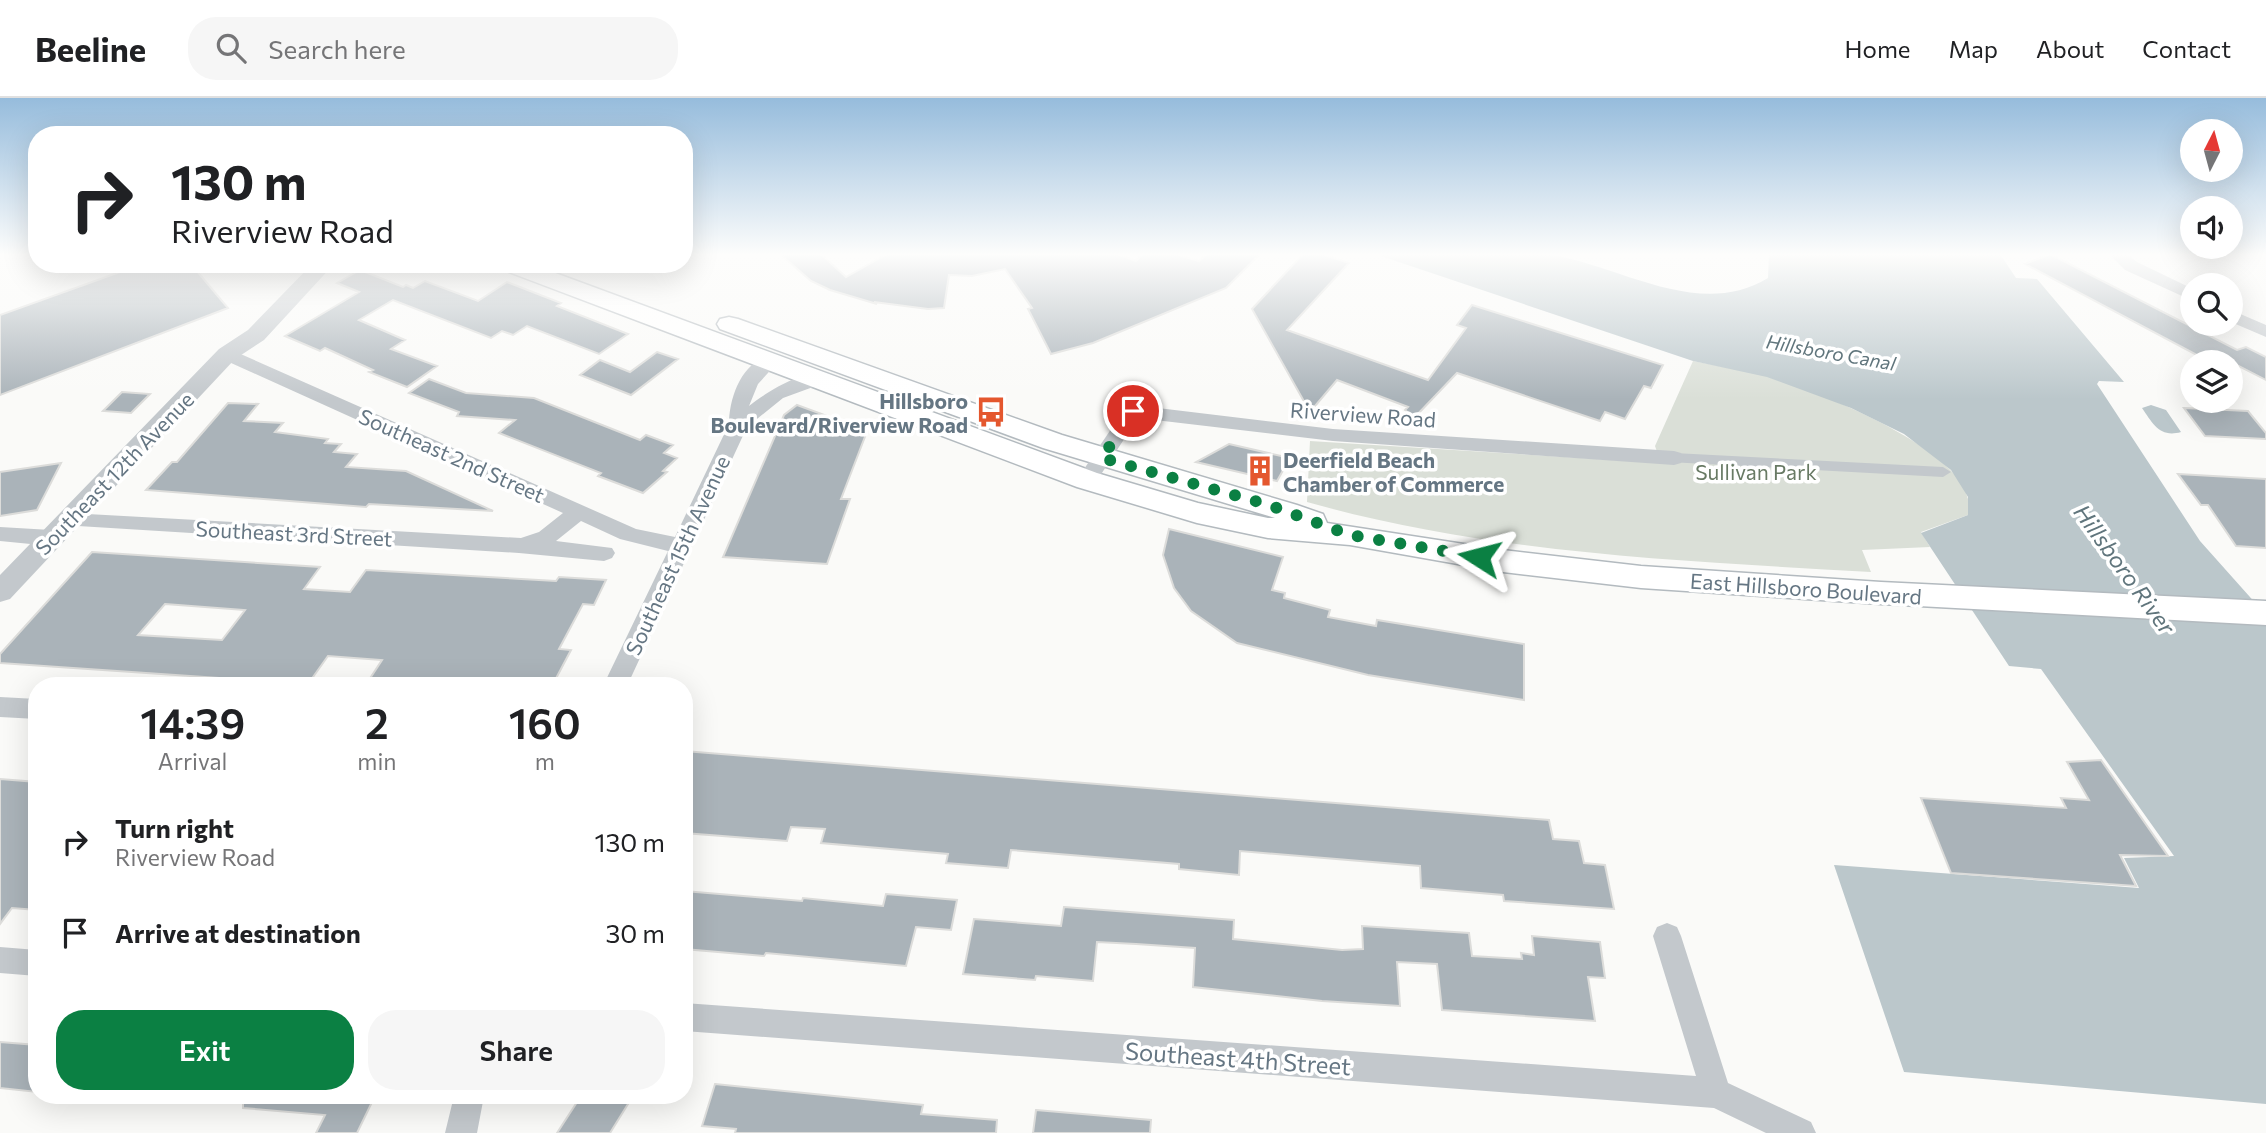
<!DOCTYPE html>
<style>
:root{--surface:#fff;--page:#f6f6f6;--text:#202124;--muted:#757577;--line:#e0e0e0;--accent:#0b8043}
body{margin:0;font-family:Commissioner,sans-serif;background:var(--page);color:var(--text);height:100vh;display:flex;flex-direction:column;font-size:26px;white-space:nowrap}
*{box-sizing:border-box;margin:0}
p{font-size:23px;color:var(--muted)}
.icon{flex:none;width:38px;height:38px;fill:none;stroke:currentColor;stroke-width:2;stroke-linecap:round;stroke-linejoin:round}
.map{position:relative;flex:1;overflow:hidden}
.sheet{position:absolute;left:28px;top:579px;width:665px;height:427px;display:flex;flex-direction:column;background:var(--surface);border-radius:28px;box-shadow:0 7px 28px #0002}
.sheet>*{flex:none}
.banner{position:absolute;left:28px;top:28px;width:665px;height:147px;border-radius:28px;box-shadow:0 7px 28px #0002;background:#fff;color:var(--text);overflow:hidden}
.needle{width:46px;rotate:6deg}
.fabs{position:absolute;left:2180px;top:21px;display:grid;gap:14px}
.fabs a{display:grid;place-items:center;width:63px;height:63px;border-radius:50%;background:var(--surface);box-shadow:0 7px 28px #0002;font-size:35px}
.pin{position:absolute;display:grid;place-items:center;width:60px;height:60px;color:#fff;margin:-30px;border:4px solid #fff;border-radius:50%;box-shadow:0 2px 7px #0007}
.me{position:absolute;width:77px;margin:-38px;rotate:279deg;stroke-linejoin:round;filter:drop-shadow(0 0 5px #0008)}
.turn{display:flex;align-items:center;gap:24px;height:147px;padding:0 28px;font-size:32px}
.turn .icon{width:91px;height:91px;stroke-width:2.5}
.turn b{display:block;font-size:49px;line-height:60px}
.eta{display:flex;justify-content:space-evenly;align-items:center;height:119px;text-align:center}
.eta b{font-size:42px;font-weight:600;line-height:49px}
.action{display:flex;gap:14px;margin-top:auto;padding:14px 28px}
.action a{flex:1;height:80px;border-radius:28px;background:var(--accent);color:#fff;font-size:28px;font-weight:600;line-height:80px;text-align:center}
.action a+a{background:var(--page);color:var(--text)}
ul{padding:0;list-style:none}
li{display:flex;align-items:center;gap:21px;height:91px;padding:0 28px}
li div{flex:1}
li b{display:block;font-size:26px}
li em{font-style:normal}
header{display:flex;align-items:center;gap:42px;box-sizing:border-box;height:98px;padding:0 35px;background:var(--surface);border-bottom:2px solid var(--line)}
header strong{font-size:33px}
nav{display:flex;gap:38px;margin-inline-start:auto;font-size:24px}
.search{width:490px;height:63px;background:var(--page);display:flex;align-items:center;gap:18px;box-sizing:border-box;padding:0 24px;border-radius:28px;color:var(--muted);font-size:26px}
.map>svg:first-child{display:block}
.green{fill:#dadfd7}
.water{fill:#bbc7cb}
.building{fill:#aab3b9;stroke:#dcdcda;stroke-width:2;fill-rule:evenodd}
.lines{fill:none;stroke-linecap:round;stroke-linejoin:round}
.secondary-casing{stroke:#b3babf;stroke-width:3}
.pedestrian{fill:#c3c8cc;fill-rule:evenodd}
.minor{fill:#c3c8cc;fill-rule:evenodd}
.tertiary{fill:#c3c8cc;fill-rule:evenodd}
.secondary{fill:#fff;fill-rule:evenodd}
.route{stroke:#0b8043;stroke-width:12;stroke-dasharray:0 21.6}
.labels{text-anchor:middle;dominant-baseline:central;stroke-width:7;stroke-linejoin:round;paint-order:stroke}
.far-water-label{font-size:19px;font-style:italic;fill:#60757c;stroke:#fff}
.poi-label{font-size:21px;font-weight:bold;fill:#657683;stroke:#fff;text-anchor:end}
.street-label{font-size:21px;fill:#657683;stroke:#fff}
.park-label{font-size:21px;fill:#687a64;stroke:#fff}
.water-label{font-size:23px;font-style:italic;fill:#60757c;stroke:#fff}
.near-street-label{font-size:24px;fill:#657683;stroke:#fff}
</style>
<header>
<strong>Beeline</strong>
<div class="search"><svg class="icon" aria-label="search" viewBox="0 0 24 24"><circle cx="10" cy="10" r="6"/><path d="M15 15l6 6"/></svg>Search here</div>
<nav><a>Home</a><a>Map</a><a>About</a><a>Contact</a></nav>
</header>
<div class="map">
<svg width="2266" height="1035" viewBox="0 0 2266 1035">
<rect width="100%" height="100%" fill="#fafaf8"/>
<path class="green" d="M1693,263C1717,268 1743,272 1767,278C1814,292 1958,348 1968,401C1969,406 1968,412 1968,417L1921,434L1930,449L1862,452L1871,474C1682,463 1491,456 1307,404L1310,343L1661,365L1655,348Z"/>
<path class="water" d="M1375,156C1416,156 1457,156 1498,156C1515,156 1535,154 1552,157C1621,168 1699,222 1768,180L1769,156H2000L2016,180L2037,181L2124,284L2099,283L2097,286L2200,443L2266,517V1006L1904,974L1834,767L2139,790L2124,760L2174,758L2041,571L2009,568L1921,435L1968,417V399L1951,372L1904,336L1851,310L1767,279L1693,263Z
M2151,307L2166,312L2181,334C2160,340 2153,326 2142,310Z"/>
<path class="building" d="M780,156H821L846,179L887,156H1118L1136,163L1142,156H1176L1199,163L1206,156H1260L1226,190L1093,245L1051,256L1028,211L1032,210L1005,171L972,178L949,177L944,210L928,211L874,204L877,206L830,192L811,183Z
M1303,156H1322L1349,165L1287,232L1428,282L1466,230L1457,227L1472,207L1663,267L1651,290L1644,288L1625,321L1605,314L1600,323L1457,275L1414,320L1405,312L1408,309L1337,282L1310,314L1252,211Z
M2050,156L2237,252L2246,249L2266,259V282L2231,264H2210L2025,166Z
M142,166H191L228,210L0,297V217Z
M360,172L403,189L406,187L413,190L425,183L478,203L507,184L561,205L557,208L628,236L599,256L527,228L513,237L502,233L491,240L393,202L359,222L405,242L391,251L437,268L407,289L369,274L373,272L325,250L320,253L285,238L359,194L337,185Z
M657,254L678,261L631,297L580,277L600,262L630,274Z
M429,281L466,295L534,300L640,342L646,337L673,347L664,355L677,360L663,373L667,374L643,395L598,378L601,375L499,335L515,322L457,318L459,314L409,295Z
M122,294L150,296L131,315L103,313Z
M228,305L258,306L244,323L283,325L275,334L328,341L325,345L341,346L334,354L357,356L346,369L406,373L493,413L369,406L366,409L146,392L172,364H177Z
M797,307L860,330L866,336L841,401H850L827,466L723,459L784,317Z
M2184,310L2248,313L2266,335V341L2205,338Z
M1229,346L1290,360L1277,383L1196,364Z
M61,365L37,412L0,418V374Z
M2178,376L2266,381V450L2236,448L2208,407H2201Z
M1169,431L1283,459L1272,492L1285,495L1284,500L1330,512L1328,519L1376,528L1377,522L1524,546V602L1368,577L1237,545L1191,513L1174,490L1163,457Z
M92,454L320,469L304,491L350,494L366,472L556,483L559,479L606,482L594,507L583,506L559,551L571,552L552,588H365L382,562L328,558L308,586L0,565V556ZM165,506L245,512L222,542L138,537Z
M684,653L1549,722L1553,741L1579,743L1584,765L1605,767L1614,811L1504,803L1503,797L1421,790L1420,768L1240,753L1239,777L1179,771V766L1011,752L1008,770L946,765L948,756L821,745L825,731L791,729L787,743L684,735Z
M2101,662L2168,758L2120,757L2136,788L1951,775L1921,700L2066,710L2061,700L2089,702L2067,664Z
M0,681L37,684V812L12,810L0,826Z
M684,793L802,803L803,800L883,808L886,796L957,802L951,832L916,829L906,868L766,855L764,858L684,851Z
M1064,809L1234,822L1233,841L1342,852L1363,851L1362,828L1469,835L1472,858L1522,861L1521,855L1534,857L1532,838L1600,844L1605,880L1588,879L1595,923L1442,912L1437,866L1397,864L1400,908L1322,903L1193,889L1195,850L1136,846L1097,844L1093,883L1036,878L1035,882L963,876L974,821L1061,828Z
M0,944L37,947V994L0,990Z
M715,986L923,1007L921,1016L997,1022L996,1035H735L736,1031L702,1028Z
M243,998H375L357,1035H316L325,1017L243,1010Z
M581,998H633L610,1035H557Z
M1036,1012L1151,1022L1150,1035H1033Z"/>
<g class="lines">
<g class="secondary-casing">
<path id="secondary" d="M497,166H531L1097,375L1198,405L1268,420H1275L1043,350L720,231L717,226L720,221L729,219L738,221L1062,337L1297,407L1323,416L1327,425L1503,452L1641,468L1881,484L2266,503V527L1881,506L1641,490L1503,474L1350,447L1268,440L1197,425L1077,389L501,171Z"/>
</g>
<path class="pedestrian" d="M1674,355L1943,369L1951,374L1943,379L1669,364L1666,360Z"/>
<path class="minor" d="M2109,156H2127L2137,164L2193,191V203L2125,172Z
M2231,212L2266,227V239L2231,224Z
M227,250L636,431L675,439L729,326C729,301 741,265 769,258L778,264L758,286L749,308C766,295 802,271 824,277L826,281L824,285L783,300L747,329L627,588H603L668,453L620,441L581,423L556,443L612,450L615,455L612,460L604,463L519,455L62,427L58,422L62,417L69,415L521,440L539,434L563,415L220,260L218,256L220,252Z
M1133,307L1333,331L1674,353L1681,355L1684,360L1681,365L1674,367L1333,343L1138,320L1094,387H1080L1077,382L1080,377L1126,309Z
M0,429L51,432L59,435L62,440L59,445L51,448L0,443Z
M0,599L37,601V621L0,619Z
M1667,825L1677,829L1681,838L1728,985L1811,1024L1816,1035H1766L1714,1010L684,933V905L1696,978L1653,838L1657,829Z
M0,849L37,852V878L0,875Z
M454,998H484L477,1035H445Z"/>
<path class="tertiary" d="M312,166H334L264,242L235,261L10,501L0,504V477L219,251L248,232Z"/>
<use href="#secondary" class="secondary"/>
</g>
<linearGradient id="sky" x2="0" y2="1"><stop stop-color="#96bcdc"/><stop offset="0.52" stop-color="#fdfdfc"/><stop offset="1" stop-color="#fdfdfc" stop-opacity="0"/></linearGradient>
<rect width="2266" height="301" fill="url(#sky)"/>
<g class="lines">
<path class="route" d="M1133,313L1102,360L1266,406L1350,437L1479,459"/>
</g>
<defs>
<g id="bus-bare" transform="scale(2.415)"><path d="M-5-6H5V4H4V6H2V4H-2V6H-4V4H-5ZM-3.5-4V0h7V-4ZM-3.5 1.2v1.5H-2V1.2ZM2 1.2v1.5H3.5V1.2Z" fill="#e4572e" stroke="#fff" stroke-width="2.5" paint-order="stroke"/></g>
<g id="building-bare" transform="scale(2.415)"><path d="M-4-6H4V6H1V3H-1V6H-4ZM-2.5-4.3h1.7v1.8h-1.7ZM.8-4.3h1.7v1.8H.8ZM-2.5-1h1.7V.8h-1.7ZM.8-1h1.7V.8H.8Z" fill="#e4572e" stroke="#fff" stroke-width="2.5" paint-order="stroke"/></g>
</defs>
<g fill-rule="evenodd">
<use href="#bus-bare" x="991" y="314"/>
<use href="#building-bare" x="1260" y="373"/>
</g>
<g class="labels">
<g class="far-water-label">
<text transform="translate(1831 254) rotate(10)">Hillsboro Canal</text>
</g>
<g class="poi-label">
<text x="968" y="302">Hillsboro<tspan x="968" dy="24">Boulevard/Riverview Road</tspan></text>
<text x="1283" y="361" text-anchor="start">Deerfield Beach<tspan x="1283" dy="24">Chamber of Commerce</tspan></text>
</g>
<g class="street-label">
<text transform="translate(1363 316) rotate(4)">Riverview Road</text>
<text transform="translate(452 357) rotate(24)">Southeast 2nd Street</text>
<text transform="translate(114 375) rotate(-46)">Southeast 12th Avenue</text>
<text transform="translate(294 435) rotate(3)">Southeast 3rd Street</text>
<text transform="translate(677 457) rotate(-65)">Southeast 15th Avenue</text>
<text transform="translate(1806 490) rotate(4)">East Hillsboro Boulevard</text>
</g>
<g class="park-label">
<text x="1756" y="373">Sullivan Park</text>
</g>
<g class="water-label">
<text transform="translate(2125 471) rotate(54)">Hillsboro River</text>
</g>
<g class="near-street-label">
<text transform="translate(1238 960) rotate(4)">Southeast 4th Street</text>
</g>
</g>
</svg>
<div class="fabs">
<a><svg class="needle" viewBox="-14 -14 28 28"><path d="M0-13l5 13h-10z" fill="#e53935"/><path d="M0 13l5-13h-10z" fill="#757577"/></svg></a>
<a><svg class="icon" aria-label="sound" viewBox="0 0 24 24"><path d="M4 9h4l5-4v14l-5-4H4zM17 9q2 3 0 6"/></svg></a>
<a><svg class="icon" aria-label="search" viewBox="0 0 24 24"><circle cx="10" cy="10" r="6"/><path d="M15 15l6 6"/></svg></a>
<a><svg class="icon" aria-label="layers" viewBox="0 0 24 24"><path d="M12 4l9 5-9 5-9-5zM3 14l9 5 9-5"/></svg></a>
</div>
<div class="pin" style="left:1133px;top:313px;background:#d93025"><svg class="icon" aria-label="arrive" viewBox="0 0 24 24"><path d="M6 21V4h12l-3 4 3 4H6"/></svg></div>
<svg class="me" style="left:1479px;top:459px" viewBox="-20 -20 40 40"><path d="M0-17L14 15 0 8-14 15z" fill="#0b8043" stroke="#fff" stroke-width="4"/></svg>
<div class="banner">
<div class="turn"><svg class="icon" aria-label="right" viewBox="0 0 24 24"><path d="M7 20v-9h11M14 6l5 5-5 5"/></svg><div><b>130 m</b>Riverview Road</div></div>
</div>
<section class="sheet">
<div class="eta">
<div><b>14:39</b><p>Arrival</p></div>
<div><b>2</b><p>min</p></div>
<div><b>160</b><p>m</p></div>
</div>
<ul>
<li><svg class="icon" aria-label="right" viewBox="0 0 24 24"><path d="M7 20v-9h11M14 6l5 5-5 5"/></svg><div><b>Turn right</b><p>Riverview Road</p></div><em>130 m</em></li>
<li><svg class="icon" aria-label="arrive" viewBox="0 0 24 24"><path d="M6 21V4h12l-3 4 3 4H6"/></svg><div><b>Arrive at destination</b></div><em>30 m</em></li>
</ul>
<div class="action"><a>Exit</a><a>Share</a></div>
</section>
</div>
